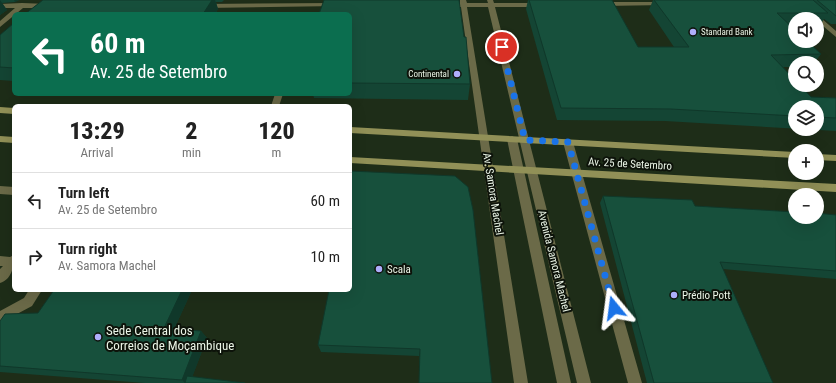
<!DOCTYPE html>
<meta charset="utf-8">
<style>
:root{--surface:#fff;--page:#f6f6f6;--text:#222;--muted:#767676;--line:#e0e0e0}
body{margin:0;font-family:"Roboto Condensed",sans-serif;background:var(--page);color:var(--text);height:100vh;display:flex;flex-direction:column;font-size:15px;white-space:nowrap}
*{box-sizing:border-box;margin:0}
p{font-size:13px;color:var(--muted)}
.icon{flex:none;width:22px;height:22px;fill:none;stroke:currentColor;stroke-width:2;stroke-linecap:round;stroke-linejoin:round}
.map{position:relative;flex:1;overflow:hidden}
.drawer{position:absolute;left:12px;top:104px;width:340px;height:188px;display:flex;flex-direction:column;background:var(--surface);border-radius:6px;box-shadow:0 4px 16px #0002}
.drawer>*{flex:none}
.hud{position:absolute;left:12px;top:12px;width:340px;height:84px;border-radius:6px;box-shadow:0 4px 16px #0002;background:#0b6e4f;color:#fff;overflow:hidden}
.fabs{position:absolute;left:788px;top:12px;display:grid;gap:8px}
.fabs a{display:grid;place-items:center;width:36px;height:36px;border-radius:50%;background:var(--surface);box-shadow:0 4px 16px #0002;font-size:20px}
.pin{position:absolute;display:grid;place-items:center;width:34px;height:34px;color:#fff;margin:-17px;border:2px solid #fff;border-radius:50%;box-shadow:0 1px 4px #0007}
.me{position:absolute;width:44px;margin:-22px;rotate:344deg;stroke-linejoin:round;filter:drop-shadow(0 0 3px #0008)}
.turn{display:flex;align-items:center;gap:14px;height:84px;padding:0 12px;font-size:18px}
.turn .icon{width:52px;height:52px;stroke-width:2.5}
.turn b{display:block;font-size:28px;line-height:34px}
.eta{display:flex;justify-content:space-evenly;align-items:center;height:68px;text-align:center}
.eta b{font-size:24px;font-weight:800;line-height:28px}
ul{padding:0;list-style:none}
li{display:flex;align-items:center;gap:12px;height:56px;padding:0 12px;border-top:1px solid var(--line)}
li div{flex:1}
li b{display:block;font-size:15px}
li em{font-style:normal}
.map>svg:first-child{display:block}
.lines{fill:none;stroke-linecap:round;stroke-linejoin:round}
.service{fill:#6b6a48;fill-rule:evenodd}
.minor{fill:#6b6a48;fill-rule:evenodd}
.secondary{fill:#919057;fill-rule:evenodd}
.wall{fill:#144534;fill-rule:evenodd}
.shaded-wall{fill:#10382a}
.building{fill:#17503c;stroke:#10382a}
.route{stroke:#1a73e8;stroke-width:7;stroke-dasharray:0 12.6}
.poi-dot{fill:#aeaefb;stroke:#0d130a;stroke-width:1.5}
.labels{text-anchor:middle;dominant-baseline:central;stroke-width:4;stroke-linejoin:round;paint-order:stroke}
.far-poi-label{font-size:9px;fill:#ebf5e7;stroke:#0d130a;text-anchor:start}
.street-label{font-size:11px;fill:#ebf5e7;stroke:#0d130a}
.poi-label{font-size:11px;fill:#ebf5e7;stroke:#0d130a;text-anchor:start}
.near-poi-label{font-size:13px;fill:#ebf5e7;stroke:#0d130a;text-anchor:start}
</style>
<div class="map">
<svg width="836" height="383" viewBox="0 0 836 383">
<rect width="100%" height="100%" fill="#1e2d18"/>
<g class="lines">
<path class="service" d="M810,12H814L836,31V37L817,21V19H815L810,14Z
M0,186L14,187V195L0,194Z
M14,255C14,267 12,279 0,283V269L3,266H0V256L10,257Z
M29,290H42L32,306L0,323V311L24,298Z"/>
<path class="minor" d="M460,0H466L467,3H488L487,0H493L494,3H540L543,5L540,7H495L591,383H577L488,7H467L528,383H514L461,7H446L443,5L446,3H460Z
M664,2L666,3V5L602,6L599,4L602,2Z
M22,3L48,4L51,6L48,8H23L0,27V21L15,8H0V4Z
M336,3L339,5L338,6L204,8L201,6L204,4Z
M275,94H283L279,106H271Z
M512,136L517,139L571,383H557L507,139Z
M568,139L573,142L642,383H628L563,142Z"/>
<path class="secondary" d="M0,107L14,108V114L0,113Z
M350,127L795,152V158L350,133Z
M0,136L14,137V143L0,142Z
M817,154L836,155V161L817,160Z
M350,157L836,184V192L350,163Z"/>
</g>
<path class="wall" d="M0,0H19L15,2L2,3L7,10L0,15Z
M43,0H224L222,2H216L218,9L215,14H25Z
M528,0H612L638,47H674L649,10L653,0H836V24H831L824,19L820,25H817V19H795V25H790L821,54L814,63H795V67H783L811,97L836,98V131L665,121L557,120L526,9ZM795,107H817V129H795Z
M350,14L464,37L470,84L468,100L314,98L313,94H350Z
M14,23V81L0,80V35Z
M455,176L419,356L321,352L318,345Z
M603,196L695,206L836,215V279L723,269L773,383H647L600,203Z
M54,290H192L174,329L201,331L207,338L192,377L245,383H145L0,372V321L38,313Z"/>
<path class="shaded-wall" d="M0,0L7,10L0,15Z
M14,0H19L15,2Z
M212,0H215L218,9L215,14H203Z
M182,290H192L171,336L164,328Z
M201,331L207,338L190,383H185L182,380Z"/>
<path class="building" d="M43,0H212L203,14H25Z
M324,0H459L464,37H466L470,84L350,83V14H319Z
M529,0H612L638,47H689L654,0H813L828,13H777L795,30V41H807L821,54L771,55L795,80V85H800L811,97L836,98V118L817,117V107H795V116L671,109L561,108Z
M817,0H836V16Z
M14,23V68L0,67V35Z
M350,171L455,176L468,187L473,210L492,383H419L420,349L318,345L329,290H350Z
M603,196L692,200L695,206L795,212V217H817V213L836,215V271L720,262L773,383H654Z
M54,290H182L164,328L201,331L182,380L0,366V321L5,314L38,313Z
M187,376L245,383H185Z"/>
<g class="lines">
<path class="route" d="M502,47L525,140L568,142L614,308"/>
</g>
<g class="poi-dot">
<circle cx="693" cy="32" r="4"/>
<circle cx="457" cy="74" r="4"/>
<circle cx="379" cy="269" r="4"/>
<circle cx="674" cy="295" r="4"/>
<circle cx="98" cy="337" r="4"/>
</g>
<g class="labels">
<g class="far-poi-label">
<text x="701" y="32">Standard Bank</text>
<text x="449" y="74" text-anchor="end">Continental</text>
</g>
<g class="street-label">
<text transform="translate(630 164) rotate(3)">Av. 25 de Setembro</text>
<text transform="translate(493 194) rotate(81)">Av. Samora Machel</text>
<text transform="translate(554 261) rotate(76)">Avenida Samora Machel</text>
</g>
<g class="poi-label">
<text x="387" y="269">Scala</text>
<text x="682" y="295">Prédio Pott</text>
</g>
<g class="near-poi-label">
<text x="106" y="330">Sede Central dos<tspan x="106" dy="15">Correios de Moçambique</tspan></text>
</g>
</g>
</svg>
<div class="fabs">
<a><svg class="icon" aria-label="sound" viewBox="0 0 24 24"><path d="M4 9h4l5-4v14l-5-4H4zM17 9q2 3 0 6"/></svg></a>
<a><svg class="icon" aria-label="search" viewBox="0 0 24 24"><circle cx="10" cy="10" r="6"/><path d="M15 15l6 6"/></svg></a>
<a><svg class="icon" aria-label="layers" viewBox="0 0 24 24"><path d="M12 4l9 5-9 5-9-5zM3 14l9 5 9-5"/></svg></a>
<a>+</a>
<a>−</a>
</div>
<div class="pin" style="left:502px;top:47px;background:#d93025"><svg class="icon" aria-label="arrive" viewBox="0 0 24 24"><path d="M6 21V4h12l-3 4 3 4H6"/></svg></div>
<svg class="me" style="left:614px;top:308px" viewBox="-20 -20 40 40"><path d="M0-17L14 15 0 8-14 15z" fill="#1a73e8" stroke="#fff" stroke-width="4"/></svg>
<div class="hud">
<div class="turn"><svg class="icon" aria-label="left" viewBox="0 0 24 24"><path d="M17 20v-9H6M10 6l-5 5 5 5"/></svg><div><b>60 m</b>Av. 25 de Setembro</div></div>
</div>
<section class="drawer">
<div class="eta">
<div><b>13:29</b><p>Arrival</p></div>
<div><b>2</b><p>min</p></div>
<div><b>120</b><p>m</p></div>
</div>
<ul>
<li><svg class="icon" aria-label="left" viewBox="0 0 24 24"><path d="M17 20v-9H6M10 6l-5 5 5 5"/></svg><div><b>Turn left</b><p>Av. 25 de Setembro</p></div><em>60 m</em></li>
<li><svg class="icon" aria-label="right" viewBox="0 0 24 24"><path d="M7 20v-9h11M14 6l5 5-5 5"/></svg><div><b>Turn right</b><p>Av. Samora Machel</p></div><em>10 m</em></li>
</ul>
</section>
</div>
